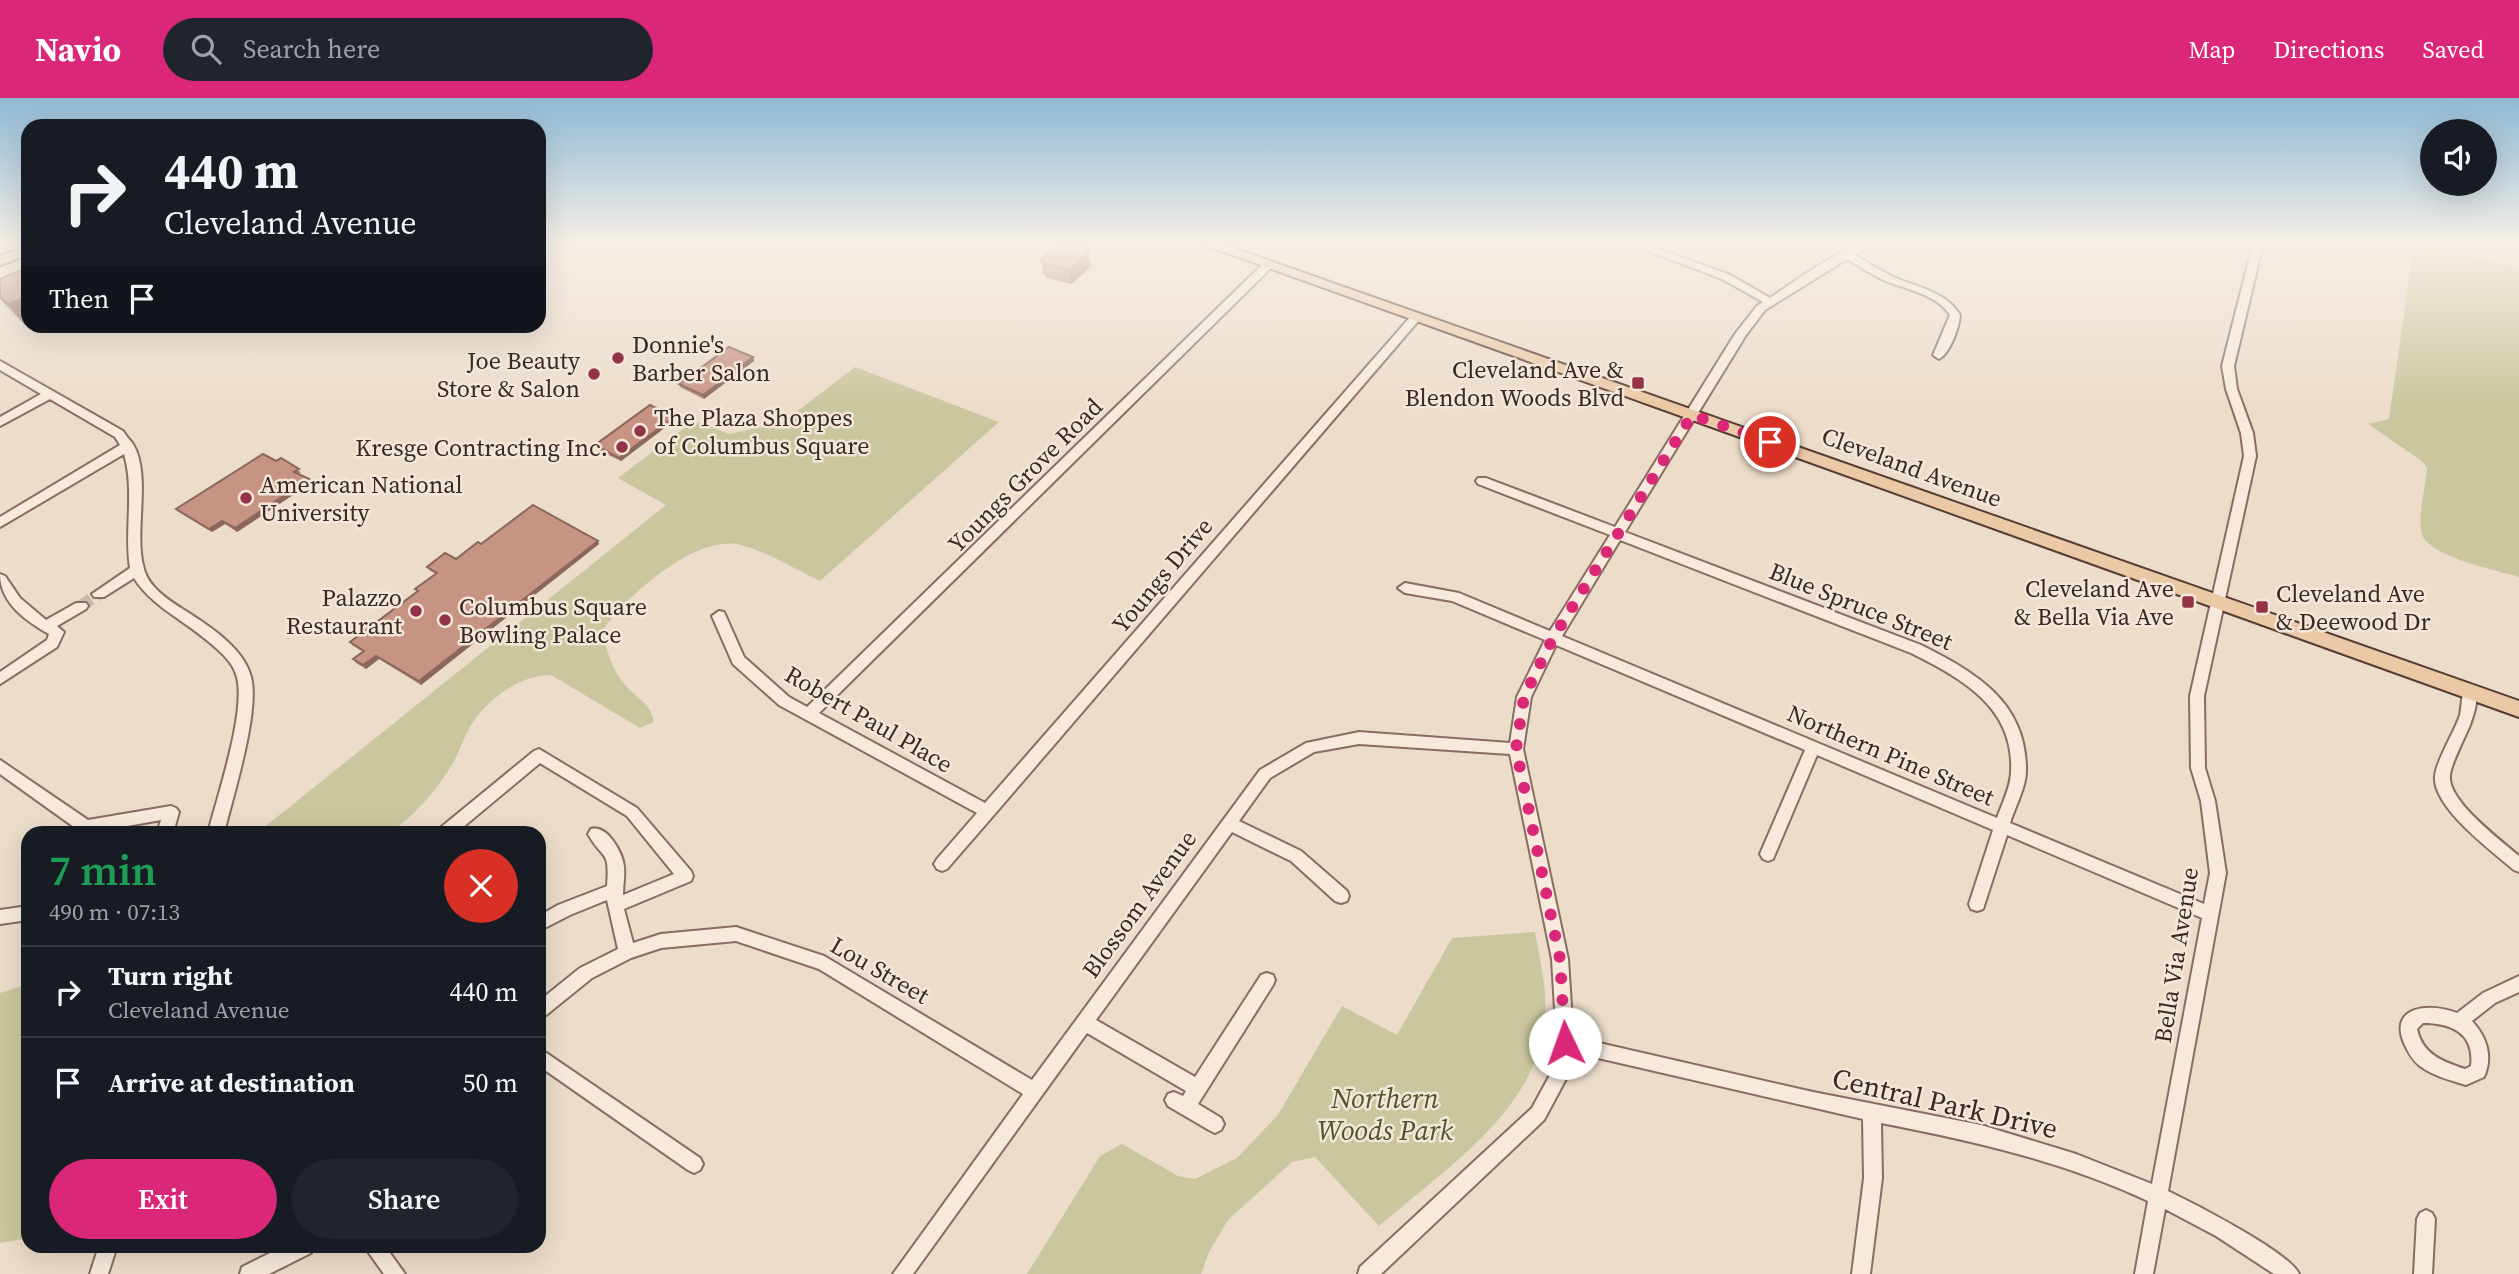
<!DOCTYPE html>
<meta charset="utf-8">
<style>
:root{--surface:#171b24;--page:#20242c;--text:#f1f3f6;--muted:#9ea1a6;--line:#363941;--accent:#db2777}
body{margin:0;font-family:"Source Serif 4",serif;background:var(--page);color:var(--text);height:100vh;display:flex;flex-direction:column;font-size:26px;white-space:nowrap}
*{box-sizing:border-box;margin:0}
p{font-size:23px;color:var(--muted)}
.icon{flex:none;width:38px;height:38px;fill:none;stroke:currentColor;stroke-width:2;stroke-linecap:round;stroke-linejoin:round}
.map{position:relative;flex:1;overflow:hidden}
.drawer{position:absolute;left:21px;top:728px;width:525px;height:427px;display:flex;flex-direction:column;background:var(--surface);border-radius:21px;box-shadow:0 7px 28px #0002}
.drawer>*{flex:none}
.hud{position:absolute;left:21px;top:21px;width:525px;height:214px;border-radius:21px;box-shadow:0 7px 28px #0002;background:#171b24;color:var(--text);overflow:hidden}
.tools{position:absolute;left:2420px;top:21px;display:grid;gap:14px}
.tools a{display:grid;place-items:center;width:77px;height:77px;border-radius:50%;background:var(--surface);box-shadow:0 7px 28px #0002;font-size:35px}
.pin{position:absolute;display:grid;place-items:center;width:60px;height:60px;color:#fff;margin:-30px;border:4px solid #fff;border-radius:50%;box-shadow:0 2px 7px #0007}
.me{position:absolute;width:77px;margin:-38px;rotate:357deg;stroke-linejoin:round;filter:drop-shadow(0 0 5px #0008)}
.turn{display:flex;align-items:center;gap:24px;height:147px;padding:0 28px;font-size:32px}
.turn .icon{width:91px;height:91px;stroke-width:2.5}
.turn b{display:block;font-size:49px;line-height:60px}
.then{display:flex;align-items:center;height:66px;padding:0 28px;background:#0003;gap:14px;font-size:26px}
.round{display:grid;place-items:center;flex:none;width:74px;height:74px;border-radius:37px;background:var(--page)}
.head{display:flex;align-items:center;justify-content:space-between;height:119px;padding:0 28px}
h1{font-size:42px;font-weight:600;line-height:52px;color:#1e9e55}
.action{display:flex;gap:14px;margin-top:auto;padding:14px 28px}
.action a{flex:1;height:80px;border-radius:42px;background:var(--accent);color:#fff;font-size:28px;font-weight:600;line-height:80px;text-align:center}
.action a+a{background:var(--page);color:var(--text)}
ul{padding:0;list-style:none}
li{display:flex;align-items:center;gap:21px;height:91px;padding:0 28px;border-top:2px solid var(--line)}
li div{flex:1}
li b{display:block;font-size:26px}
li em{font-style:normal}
header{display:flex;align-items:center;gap:42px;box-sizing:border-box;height:98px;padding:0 35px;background:var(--accent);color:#fff}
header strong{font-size:33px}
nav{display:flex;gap:38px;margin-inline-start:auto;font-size:24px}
.search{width:490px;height:63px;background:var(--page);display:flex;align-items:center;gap:18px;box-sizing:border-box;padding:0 24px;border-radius:38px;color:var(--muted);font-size:26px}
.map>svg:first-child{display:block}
.green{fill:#cac79e}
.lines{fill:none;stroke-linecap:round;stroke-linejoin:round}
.minor-tunnel{stroke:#c8b8a8;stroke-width:12;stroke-dasharray:12 6;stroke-linecap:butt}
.minor-casing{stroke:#886d60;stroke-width:4}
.major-casing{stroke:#563d33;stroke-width:4}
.minor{fill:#f7eadd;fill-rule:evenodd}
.major{fill:#ebc9a6;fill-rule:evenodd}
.wall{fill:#ab7e71}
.shaded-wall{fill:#8b675c}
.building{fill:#c79383;stroke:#8b675c;stroke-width:2}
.route{stroke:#db2777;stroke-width:12;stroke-dasharray:0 21.6}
.poi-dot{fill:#933446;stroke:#f4e7d9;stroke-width:2.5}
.labels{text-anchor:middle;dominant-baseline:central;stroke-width:5;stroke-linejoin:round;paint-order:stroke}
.poi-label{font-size:24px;fill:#392922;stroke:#f4e7d9;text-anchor:start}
.street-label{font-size:24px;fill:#392922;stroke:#f4e7d9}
.near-park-label{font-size:28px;font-style:italic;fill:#51542a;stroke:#f4e7d9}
.near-street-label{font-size:28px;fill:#392922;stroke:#f4e7d9}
</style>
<header>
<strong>Navio</strong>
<div class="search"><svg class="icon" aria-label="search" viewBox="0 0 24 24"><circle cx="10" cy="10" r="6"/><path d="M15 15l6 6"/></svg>Search here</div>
<nav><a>Map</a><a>Directions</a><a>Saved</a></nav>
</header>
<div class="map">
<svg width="2519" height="1176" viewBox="0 0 2519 1176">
<rect width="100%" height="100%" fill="#ecdcca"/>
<path class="green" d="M2414,146H2444V151L2519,171V479C2497,472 2429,459 2422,436C2417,422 2426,386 2427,370L2422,363L2368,326L2389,321Z
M855,269L999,324L820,483C795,471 768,454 741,447C697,435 626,498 603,532C605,551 613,574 627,589C639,602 651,606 654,624L640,630L551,577C523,576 491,599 475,621C464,636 460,655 450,670C435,693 412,722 387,735H257L666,407L618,380L691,325H703L728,336L782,325Z
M1535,834C1540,862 1547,890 1545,919C1539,1012 1443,1072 1379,1128L1315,1059L1292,1064L1228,1122L1209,1154L1201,1176H1027L1100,1058L1122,1046L1178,1078L1195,1081L1237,1060L1278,1017L1342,908L1397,937L1452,840Z
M28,886V1140L0,1145V895Z"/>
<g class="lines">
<path class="minor-tunnel" d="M81,508L99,496"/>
<g class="minor-casing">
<path id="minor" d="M1630,146H1644L1730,177L1770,200C1799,181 1842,146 1876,146L1855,157C1867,164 1878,171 1889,177C1914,189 1945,192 1960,217C1959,230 1950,255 1939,261L1933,257L1950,217C1936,195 1903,191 1881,181C1870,175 1858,168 1847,161L1765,212L1746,237L1625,434L1921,547C1975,574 2027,604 2026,673C2026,689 2015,709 2010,725L2204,806L2210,775L2201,703L2191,670L2190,598L2244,358L2241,335L2226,291L2222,268L2253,146H2263L2234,268L2237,291L2253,335L2256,358L2204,598L2205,670L2215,703L2226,775L2168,1093C2193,1105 2291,1155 2299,1176H2274L2216,1138L2165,1111L2153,1176H2135L2148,1103C2063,1063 1973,1043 1881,1025L1882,1080L1870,1176H1852L1864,1080L1863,1021L1572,954L1567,979L1544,1022L1381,1176H1358L1360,1169L1532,1010L1550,977L1557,945L1552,861L1510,656L1359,646L1314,654L1270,680L1239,723L1301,753L1347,793L1349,798L1347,803L1341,805L1335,803L1291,763L1232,734L1096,922L1195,979L1261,877L1267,875L1273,877L1275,882L1273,887L1198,1006L1221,1020L1224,1026L1221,1032L1215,1035L1209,1032L1168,1008L1165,1002L1168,996L1174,994L1183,998L1186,993L1087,935L913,1176H893L1023,996L819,871L736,843L661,850L631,860L592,880L545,918L539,921V903L580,870L618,851L607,802L570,817L539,833V818L558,807L607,788C610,750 603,763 588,736L591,731C607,726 623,755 624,769C625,778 623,788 623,797L674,776L627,718L540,665L456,735H437L440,730L534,653L539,651L637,710L691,773L693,778L691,783L624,811L633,845L661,836L736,829L824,858L1032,982L1260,672L1306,645L1359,634L1510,645L1517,599L1545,542L1452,503L1405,495L1398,490L1405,485L1459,495L1550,533L1610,437L1478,386L1476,383L1478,380H1486L1615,429L1735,236L1757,208L1763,204L1722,181ZM1620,442L1911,555C1961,580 2015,609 2011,674C2011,688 2002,706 1997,720L1562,538ZM1556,547L1805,652L1760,756L1763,761L1768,763L1773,761L1817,657L1993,732L1969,806L1971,811L1977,813L1983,811L2007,737L2202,820L2152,1086L2076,1056L1981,1027L1813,994L1573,939L1568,861L1523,651L1531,599Z
M1268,164L1272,165V169L819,615L985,705L1412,217H1420V221L993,718L947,771L942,773L937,771L934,766L937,761L977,715L779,607L733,566L712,518L719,513L724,514L744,559L789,599L807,609L1264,165Z
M0,263L123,333C126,338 130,342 133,346C152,378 133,435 144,471C149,491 173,505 189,515C212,530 244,551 251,579C260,613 233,698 224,735H208C217,699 248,609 236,576C231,561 215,549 204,540C180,520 151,507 134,480L104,499H94L92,496L130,470C124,432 135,393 124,356L0,429V419L120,347L115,339L50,301L0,328V319L41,296L0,272Z
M0,476L5,478L20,500L46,522L76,505H86L88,508L86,511L57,528L64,534L57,549L0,586V574L47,542L49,536C26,523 0,505 0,476Z
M2470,589L2475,590C2479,601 2474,616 2470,627C2465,639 2451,666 2450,677C2447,703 2501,742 2519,758V774L2514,772C2492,753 2432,709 2435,678C2436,663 2455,633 2460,617C2462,608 2461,599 2465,590Z
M0,662L88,722L171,708L176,710L179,714L173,735H157L161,722L88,735L81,734L0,676Z
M28,808V822L0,826V812Z
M2519,878V894L2495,905L2472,923C2487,939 2493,959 2484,979L2466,987C2450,982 2433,978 2420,968C2412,962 2408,954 2404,945C2388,907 2432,905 2457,915L2483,895ZM2423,925C2451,925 2475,935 2471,968L2465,971C2443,964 2422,956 2417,931Z
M539,950L700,1060L703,1066L700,1072L694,1075L688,1072L539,968Z
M2426,1112L2432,1115L2435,1121L2432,1176H2414L2417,1121L2420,1115Z
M99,1148H117L108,1176H90Z
M284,1148H313L311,1155L269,1176H240L242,1169Z
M364,1148H385L405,1176H384Z"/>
</g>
<g class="major-casing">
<path id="major" d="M1202,146H1222L2519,603V619Z
M28,148V157L0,167V158Z"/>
</g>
<use href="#minor" class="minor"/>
<use href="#major" class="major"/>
</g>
<path class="wall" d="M1088,149L1091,169L1071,186L1047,180L1043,175L1041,161Z
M0,181L25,227L0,201Z
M753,259L754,263L704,301L680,289L679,286Z
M675,322L621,363L596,351L595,347Z
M276,363L301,374L299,376L309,381L311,385L237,434L225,426L212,434L179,414L176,411Z
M481,446H599L421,587L379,561L366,571L356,565L353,561L363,554L352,547L350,544L417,494L415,491L436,476L429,472L427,469L456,461Z"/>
<path class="shaded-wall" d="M1088,149L1091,169L1071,186L1069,172L1084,153Z
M28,199V226L25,227L8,206Z
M753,259L754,263L704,301L703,297Z
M674,319L675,322L621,363L619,360Z
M309,381L311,385L237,434L235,430Z
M222,423L225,426L212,434L209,431Z
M598,443L599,446L421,587L419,583Z
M376,558L379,561L366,571L363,567Z"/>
<path class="building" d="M1059,146H1079L1088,149L1084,153L1089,155L1069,172L1045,166L1041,161Z
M28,169V199L8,206L0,198V181Z
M729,249L753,259L703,297L679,286Z
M650,307L674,319L619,360L595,347Z
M263,356L276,363L281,360L299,371L294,374L309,381L235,430L222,423L209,431L176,411Z
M533,407L598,443L419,583L376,558L363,567L353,561L364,553L350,544L418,493L415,491L437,475L427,469L445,455L456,461L478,444L481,446Z"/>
<linearGradient id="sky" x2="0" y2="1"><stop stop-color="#8fb9d4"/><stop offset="0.47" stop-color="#f6efe7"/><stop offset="1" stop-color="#f6efe7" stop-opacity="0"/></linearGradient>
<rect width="2519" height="310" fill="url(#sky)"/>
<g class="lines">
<path class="route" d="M1565,945L1560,861L1516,651L1524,599L1553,540L1692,317L1770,344"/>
</g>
<g class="poi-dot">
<circle cx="618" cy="260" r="7"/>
<circle cx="594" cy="276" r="7"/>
<rect x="1631" y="278" width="14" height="14" rx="3.5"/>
<circle cx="640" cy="333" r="7"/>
<circle cx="622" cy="349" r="7"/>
<circle cx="246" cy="400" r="7"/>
<rect x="2181" y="497" width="14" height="14" rx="3.5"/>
<rect x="2255" y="502" width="14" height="14" rx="3.5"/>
<circle cx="416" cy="513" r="7"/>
<circle cx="445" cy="522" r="7"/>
</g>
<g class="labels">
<g class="poi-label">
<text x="632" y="246">Donnie's<tspan x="632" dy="28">Barber Salon</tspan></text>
<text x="580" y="262" text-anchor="end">Joe Beauty<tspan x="580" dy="28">Store &amp; Salon</tspan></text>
<text x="1624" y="271" text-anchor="end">Cleveland Ave &amp;<tspan x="1624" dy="28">Blendon Woods Blvd</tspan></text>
<text x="654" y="319">The Plaza Shoppes<tspan x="654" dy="28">of Columbus Square</tspan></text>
<text x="608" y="349" text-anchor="end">Kresge Contracting Inc.</text>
<text x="260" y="386">American National<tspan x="260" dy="28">University</tspan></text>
<text x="2174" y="490" text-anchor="end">Cleveland Ave<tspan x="2174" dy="28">&amp; Bella Via Ave</tspan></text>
<text x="2276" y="495">Cleveland Ave<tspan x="2276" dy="28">&amp; Deewood Dr</tspan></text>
<text x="402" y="499" text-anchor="end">Palazzo<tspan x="402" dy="28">Restaurant</tspan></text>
<text x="459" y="508">Columbus Square<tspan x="459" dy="28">Bowling Palace</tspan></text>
</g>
<g class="street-label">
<text transform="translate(1912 369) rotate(20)">Cleveland Avenue</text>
<text transform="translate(1025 377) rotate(-45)">Youngs Grove Road</text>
<text transform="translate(1162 477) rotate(-50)">Youngs Drive</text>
<text transform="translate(1861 508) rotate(22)">Blue Spruce Street</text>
<text transform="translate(869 621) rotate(30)">Robert Paul Place</text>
<text transform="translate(1891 657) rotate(23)">Northern Pine Street</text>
<text transform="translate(1139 806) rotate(-54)">Blossom Avenue</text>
<text transform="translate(2176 857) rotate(-81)">Bella Via Avenue</text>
<text transform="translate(880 872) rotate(30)">Lou Street</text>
</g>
<g class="near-park-label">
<text x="1385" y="1000">Northern<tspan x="1385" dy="32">Woods Park</tspan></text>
</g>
<g class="near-street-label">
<text transform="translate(1945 1005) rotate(13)">Central Park Drive</text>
</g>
</g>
</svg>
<div class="tools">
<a><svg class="icon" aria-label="sound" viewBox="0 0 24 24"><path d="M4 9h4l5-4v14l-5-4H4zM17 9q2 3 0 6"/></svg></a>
</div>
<div class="pin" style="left:1770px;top:344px;background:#d93025"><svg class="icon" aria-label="arrive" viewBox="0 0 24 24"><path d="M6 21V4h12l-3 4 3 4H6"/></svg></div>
<svg class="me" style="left:1565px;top:945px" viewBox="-20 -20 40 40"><circle r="19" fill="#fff"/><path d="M0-13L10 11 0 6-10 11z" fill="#db2777"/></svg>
<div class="hud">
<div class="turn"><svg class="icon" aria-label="right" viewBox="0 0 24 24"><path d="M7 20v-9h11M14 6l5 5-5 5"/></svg><div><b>440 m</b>Cleveland Avenue</div></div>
<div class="then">Then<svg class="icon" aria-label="arrive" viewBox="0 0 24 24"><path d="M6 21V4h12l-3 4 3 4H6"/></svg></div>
</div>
<section class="drawer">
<div class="head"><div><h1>7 min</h1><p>490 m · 07:13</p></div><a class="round" style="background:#d93025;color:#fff"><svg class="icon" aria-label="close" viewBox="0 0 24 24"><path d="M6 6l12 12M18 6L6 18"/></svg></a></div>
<ul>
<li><svg class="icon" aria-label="right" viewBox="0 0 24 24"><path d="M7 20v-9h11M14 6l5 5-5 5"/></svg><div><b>Turn right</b><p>Cleveland Avenue</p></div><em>440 m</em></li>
<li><svg class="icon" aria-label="arrive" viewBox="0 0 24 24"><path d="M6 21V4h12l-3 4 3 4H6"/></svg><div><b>Arrive at destination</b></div><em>50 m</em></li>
</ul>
<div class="action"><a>Exit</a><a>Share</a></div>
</section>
</div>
